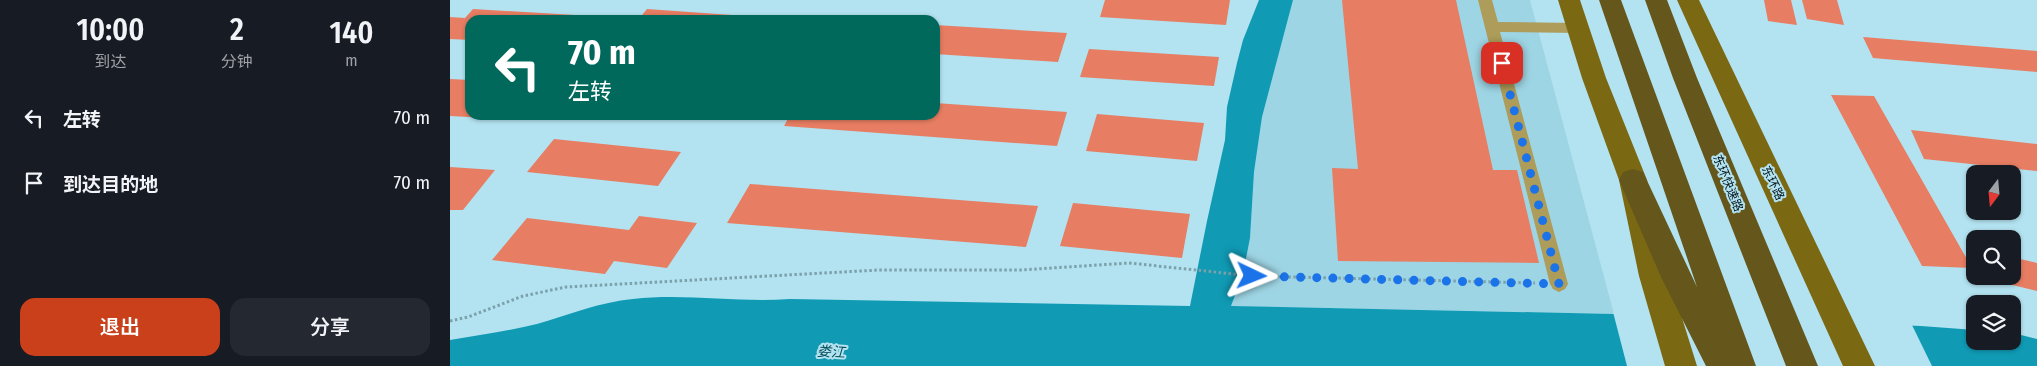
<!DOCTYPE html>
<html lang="zh">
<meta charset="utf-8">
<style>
:root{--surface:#171b24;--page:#242831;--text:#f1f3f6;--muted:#9ea1a6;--accent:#c9401a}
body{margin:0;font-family:"Fira Sans Condensed","Noto Sans SC",sans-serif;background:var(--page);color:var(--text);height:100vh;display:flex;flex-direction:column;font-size:19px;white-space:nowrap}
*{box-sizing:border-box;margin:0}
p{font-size:16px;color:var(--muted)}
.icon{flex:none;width:28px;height:28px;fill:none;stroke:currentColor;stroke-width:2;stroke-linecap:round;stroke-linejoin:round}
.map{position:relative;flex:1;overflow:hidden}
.panel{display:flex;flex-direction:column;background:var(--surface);width:450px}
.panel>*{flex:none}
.top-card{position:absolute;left:15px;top:15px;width:475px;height:105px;border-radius:15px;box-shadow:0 1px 4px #0004;background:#00695c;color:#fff;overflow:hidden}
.needle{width:32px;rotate:196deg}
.fabs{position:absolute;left:1516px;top:165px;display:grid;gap:10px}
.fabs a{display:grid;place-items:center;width:55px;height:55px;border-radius:10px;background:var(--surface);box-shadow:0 1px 4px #0004;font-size:25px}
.pin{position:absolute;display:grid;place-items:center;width:42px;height:42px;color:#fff;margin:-21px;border-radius:10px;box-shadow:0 2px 8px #0006}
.me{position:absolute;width:55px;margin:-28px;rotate:92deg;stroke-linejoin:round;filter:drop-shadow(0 0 4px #0008)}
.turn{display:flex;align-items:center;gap:18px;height:105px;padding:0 20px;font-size:22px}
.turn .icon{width:65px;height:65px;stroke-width:2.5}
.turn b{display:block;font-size:35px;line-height:42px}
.eta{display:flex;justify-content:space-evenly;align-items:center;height:85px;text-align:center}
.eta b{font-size:30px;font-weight:600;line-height:35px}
.button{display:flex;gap:10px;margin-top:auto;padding:10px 20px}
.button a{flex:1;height:58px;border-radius:15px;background:var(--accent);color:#fff;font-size:20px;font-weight:600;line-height:58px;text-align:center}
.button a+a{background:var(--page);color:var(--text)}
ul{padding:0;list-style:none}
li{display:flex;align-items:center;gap:15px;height:65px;padding:0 20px}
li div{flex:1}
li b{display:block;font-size:19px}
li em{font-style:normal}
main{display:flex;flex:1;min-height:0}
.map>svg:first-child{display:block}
.built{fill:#9ed5e4}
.water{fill:#109ab4}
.pier{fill:#b3e3f0}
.building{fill:#e77d62}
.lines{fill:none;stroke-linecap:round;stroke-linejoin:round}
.path{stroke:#7ba1ab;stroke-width:3;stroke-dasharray:2.5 2.5;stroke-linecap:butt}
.lane{fill:#ad9c5a;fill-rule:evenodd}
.primary{fill:#7b6813;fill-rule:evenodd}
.highway{fill:#65571c;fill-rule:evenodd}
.route{stroke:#1a73e8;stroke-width:9;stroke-dasharray:0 16.2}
.labels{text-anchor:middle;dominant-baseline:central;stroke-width:4;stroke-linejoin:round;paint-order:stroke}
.street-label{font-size:12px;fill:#031418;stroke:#b3e3f0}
.water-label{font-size:14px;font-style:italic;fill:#064e5b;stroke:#b3e3f0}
</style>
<main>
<section class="panel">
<div class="eta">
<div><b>10:00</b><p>到达</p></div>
<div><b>2</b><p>分钟</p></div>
<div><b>140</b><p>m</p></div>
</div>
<ul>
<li><svg class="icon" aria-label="left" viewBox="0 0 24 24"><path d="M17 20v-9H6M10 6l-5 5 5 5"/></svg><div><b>左转</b></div><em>70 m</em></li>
<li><svg class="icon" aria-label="arrive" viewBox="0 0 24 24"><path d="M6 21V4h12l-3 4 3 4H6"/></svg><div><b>到达目的地</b></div><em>70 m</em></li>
</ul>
<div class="button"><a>退出</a><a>分享</a></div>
</section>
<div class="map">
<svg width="1587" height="366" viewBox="0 0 1587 366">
<rect width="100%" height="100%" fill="#b3e3f0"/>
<path class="built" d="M843,0H1080L1164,314L781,306L793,274L800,238L804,172L812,117Z"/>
<path class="water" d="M809,0H843L812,117L804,172L800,238L793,274L781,306L1164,314L1471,326L1525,330V341H1562L1563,333L1587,339V366H0V340C29,335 58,331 87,324C118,315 150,302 183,299C235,293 288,303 340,299L740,306L757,221L775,140L777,107L787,63L793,40Z"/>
<path class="pier" d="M1163,312L1461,323L1482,366H1177Z"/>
<path class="building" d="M655,0H780L776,25L650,17Z
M892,0H1006L1043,170H1067L1089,263L888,261L882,168L908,169Z
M1314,0H1341L1347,25L1318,21Z
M1352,0H1387L1394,25L1357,19Z
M23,9L142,16L139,20H20V40L0,39V17L15,18Z
M197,9L337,19V20H188Z
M485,25L617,33L608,62L485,54Z
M1413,37L1587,51V72L1423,58Z
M639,49L769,57L764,86L630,77Z
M0,79L20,80V115H77L74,120L0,116Z
M1381,95L1424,96L1522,268L1472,266Z
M485,103L617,112L607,146L334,126L340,115H485Z
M647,114L754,123L747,161L636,151Z
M1461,130L1587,144V171L1474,159Z
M104,139L231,152L208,186L77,172Z
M0,167L45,170L13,210H0Z
M300,184L588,206L576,247L277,223Z
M623,203L740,214L732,258L610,246Z
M189,216L247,223L217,268L164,261L155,274L42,260L77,218L179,230Z
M1562,257L1587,263V291L1546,281L1545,276H1562Z"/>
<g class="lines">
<path class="path" d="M0,321L18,317L73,296L116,287L429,270H571L679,263L803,276L1085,283"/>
<path class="lane" d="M1028,0H1042L1048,22L1127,23L1132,25L1134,28L1132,31L1127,33L1050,32L1118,284L1115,289L1109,292L1103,289L1100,284Z"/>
<path class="primary" d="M1108,0H1130L1156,78L1197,180L1219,276L1247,366H1215L1189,276L1169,180L1132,78Z
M1227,0H1249L1425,366H1393Z"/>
<path class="highway" d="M1149,0H1171L1306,366H1256L1211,277L1169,180L1173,172L1183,169L1193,172L1247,287Z
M1195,0H1217L1247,78L1368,366H1336L1223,78Z"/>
</g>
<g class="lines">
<path class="route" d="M802,276L1109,284L1052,63"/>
</g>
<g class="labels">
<g class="street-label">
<text transform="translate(1278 183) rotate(68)">东环快速路</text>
<text transform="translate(1323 183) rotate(64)">东环路</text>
</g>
<g class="water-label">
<text transform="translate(381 352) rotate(3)">娄江</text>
</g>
</g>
</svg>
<div class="fabs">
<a><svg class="needle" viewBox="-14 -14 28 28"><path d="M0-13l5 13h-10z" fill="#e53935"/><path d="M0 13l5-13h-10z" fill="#9ea1a6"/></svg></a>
<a><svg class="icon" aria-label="search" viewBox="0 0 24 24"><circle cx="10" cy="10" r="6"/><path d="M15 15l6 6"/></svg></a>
<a><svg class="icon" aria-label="layers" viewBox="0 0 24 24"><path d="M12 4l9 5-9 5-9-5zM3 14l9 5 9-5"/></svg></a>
</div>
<div class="pin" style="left:1052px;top:63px;background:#d93025"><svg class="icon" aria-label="arrive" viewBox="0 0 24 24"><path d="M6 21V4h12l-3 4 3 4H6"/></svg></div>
<svg class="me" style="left:802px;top:276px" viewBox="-20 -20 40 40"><path d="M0-17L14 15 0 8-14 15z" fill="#1a73e8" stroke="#fff" stroke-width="4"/></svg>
<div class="top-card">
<div class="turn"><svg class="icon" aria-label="left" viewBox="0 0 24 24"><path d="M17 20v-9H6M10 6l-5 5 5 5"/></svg><div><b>70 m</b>左转</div></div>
</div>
</div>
</main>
